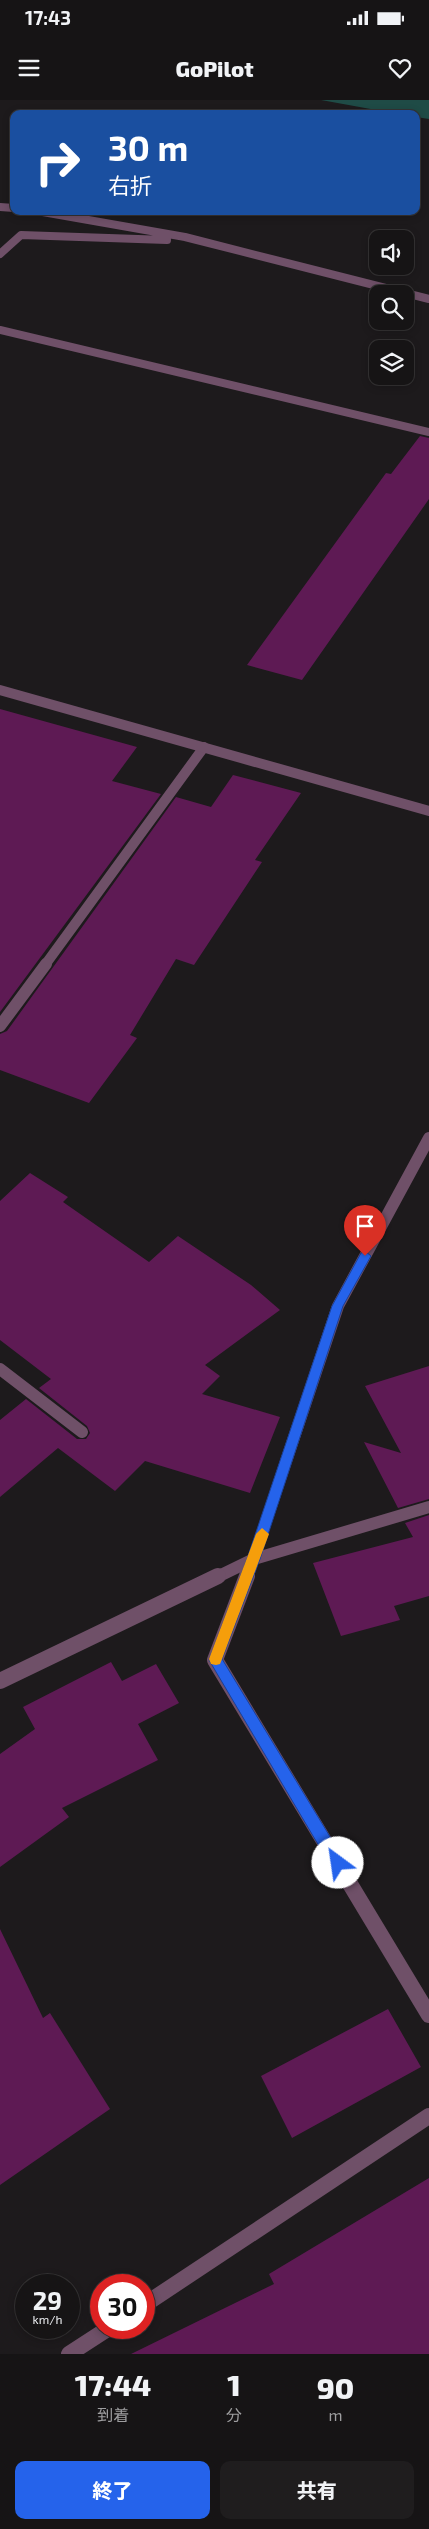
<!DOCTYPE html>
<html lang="ja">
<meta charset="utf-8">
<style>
:root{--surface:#161415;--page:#1f1d1e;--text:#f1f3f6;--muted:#9e9ea0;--line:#353334;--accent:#2563eb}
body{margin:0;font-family:"Exo 2","Noto Sans JP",sans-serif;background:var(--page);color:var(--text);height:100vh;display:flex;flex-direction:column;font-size:19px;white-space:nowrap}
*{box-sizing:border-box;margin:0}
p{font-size:16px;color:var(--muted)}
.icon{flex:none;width:28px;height:28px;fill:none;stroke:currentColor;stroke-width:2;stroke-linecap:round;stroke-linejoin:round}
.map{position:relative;height:2254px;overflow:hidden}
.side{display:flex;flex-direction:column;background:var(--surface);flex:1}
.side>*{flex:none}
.top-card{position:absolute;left:10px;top:10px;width:410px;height:105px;border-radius:10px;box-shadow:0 2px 8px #0003,0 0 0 1px var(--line);background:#1a4fa0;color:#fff;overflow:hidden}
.tools{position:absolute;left:369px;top:130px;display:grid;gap:10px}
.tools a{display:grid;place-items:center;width:45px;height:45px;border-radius:10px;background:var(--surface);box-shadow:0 2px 8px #0003,0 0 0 1px var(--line);font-size:25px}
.speed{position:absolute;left:15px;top:2174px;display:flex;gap:10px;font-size:25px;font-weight:700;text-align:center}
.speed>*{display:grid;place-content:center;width:65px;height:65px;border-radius:50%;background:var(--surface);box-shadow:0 2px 8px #0003,0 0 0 1px var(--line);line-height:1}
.speed small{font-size:12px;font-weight:400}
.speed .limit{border:8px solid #d22;background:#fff;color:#111}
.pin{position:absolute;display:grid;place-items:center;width:42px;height:42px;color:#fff;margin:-51px -21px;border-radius:50% 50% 50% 0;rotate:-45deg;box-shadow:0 0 5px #0007}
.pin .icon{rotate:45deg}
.me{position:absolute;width:55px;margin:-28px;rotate:329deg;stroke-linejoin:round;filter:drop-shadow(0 0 4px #0008)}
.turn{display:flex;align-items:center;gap:18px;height:105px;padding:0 15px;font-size:22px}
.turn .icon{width:65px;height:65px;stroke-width:2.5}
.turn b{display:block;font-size:35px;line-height:42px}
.eta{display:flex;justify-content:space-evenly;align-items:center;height:85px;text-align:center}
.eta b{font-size:30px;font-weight:800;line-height:35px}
.primary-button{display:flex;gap:10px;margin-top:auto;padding:10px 15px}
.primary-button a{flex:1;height:58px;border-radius:10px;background:var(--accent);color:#fff;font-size:20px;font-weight:800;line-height:58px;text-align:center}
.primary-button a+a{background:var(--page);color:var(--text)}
.status{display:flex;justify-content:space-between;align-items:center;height:35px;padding:0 25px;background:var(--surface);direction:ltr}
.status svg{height:14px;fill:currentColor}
header{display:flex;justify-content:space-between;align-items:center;height:65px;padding:0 15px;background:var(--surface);font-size:22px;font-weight:800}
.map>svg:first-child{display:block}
.water{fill:#1f4b46}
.building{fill:#5e1a54}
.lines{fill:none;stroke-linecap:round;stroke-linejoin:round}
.minor-far3{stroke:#6f5068;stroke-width:8}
.minor-far2{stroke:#6f5068;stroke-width:10}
.minor-far1{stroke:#6f5068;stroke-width:12}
.minor{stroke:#6f5068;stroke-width:16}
.tertiary{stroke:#6f5068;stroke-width:10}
.route{fill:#2563eb;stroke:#184099}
.slow{fill:#f59e0b}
</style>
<div class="status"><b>17:43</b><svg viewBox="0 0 49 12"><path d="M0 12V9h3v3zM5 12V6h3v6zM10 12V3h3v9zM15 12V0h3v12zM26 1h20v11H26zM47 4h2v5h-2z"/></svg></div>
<header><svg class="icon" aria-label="menu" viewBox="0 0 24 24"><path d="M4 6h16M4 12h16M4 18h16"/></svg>GoPilot<svg class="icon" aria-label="heart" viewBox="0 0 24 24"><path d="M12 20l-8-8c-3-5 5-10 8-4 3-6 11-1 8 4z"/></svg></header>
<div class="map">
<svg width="429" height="2254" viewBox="0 0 429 2254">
<rect width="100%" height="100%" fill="#1d1a1c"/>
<path class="water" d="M321,0H429V19L416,17V14H398Z"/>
<path class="building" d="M420,336L429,338V399L302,580L247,565L386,373L391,374Z
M0,609L137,647L112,681L161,694L0,912Z
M233,675L301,693L255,760L262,762L194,865L176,859L130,935L137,938L89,1003L0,970V934L7,931L176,697L211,707Z
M30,1073L68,1097L63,1102L149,1162L178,1136L251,1185L280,1210L205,1265L220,1276L202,1294L280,1317L250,1393L145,1361L115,1391L58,1348L0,1397V1320L26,1299L77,1339H86L90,1333L87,1326L39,1288L51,1279L0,1240V1101Z
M429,1266V1399L398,1408L364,1342L401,1353L365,1286Z
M429,1415V1496L394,1506L400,1520L341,1536L313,1463L413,1437L405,1423Z
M111,1562L122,1581L156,1564L179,1603L138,1624L158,1660L62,1708L69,1717L0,1767V1654L35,1629L23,1607Z
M0,1829L43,1918L50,1913L110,2009L0,2085Z
M388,1909L421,1967L292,2038L261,1976Z
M429,2078V2254H131L274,2184L269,2174Z"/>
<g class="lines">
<path class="minor-far3" d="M0,107L14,108
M37,111L185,137L429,199
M0,154L21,135L167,140
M0,230L429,332"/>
<path class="minor-far2" d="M45,865L204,647"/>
<path class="minor-far1" d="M0,926L46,864
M0,1269L82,1332
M215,1478L254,1459L429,1407
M247,1478L338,1206L429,1038"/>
<path class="minor" d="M247,1476L215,1560L429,1915
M0,1581L218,1476
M144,2205L429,2016
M69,2254L109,2228"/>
<path class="tertiary" d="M0,590L429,711"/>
</g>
<path class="route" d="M365,1151L371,1156L343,1206L260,1459L222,1559L343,1758L345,1763L343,1768L338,1770L332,1768L209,1560L247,1459L332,1206L361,1153Z"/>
<path class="slow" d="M262,1428L269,1434L222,1559L220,1564L216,1565L211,1564L209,1559L256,1434Z"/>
</svg>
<div class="tools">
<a><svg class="icon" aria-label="sound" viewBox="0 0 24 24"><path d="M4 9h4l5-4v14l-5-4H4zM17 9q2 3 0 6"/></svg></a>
<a><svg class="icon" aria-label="search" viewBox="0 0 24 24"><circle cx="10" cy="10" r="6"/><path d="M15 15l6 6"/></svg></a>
<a><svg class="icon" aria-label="layers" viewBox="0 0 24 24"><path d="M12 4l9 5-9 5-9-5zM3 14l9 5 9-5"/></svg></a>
</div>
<div class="speed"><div>29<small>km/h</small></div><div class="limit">30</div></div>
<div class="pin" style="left:365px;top:1156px;background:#d93025"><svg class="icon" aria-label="arrive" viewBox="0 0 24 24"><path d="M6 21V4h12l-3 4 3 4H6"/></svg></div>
<svg class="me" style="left:338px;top:1763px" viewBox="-20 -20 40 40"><circle r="19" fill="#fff"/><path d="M0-13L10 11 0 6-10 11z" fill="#2563eb"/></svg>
<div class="top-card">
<div class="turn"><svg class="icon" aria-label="right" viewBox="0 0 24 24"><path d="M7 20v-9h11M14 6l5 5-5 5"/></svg><div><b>30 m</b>右折</div></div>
</div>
</div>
<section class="side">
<div class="eta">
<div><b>17:44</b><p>到着</p></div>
<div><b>1</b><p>分</p></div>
<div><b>90</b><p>m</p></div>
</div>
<div class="primary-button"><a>終了</a><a>共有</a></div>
</section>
